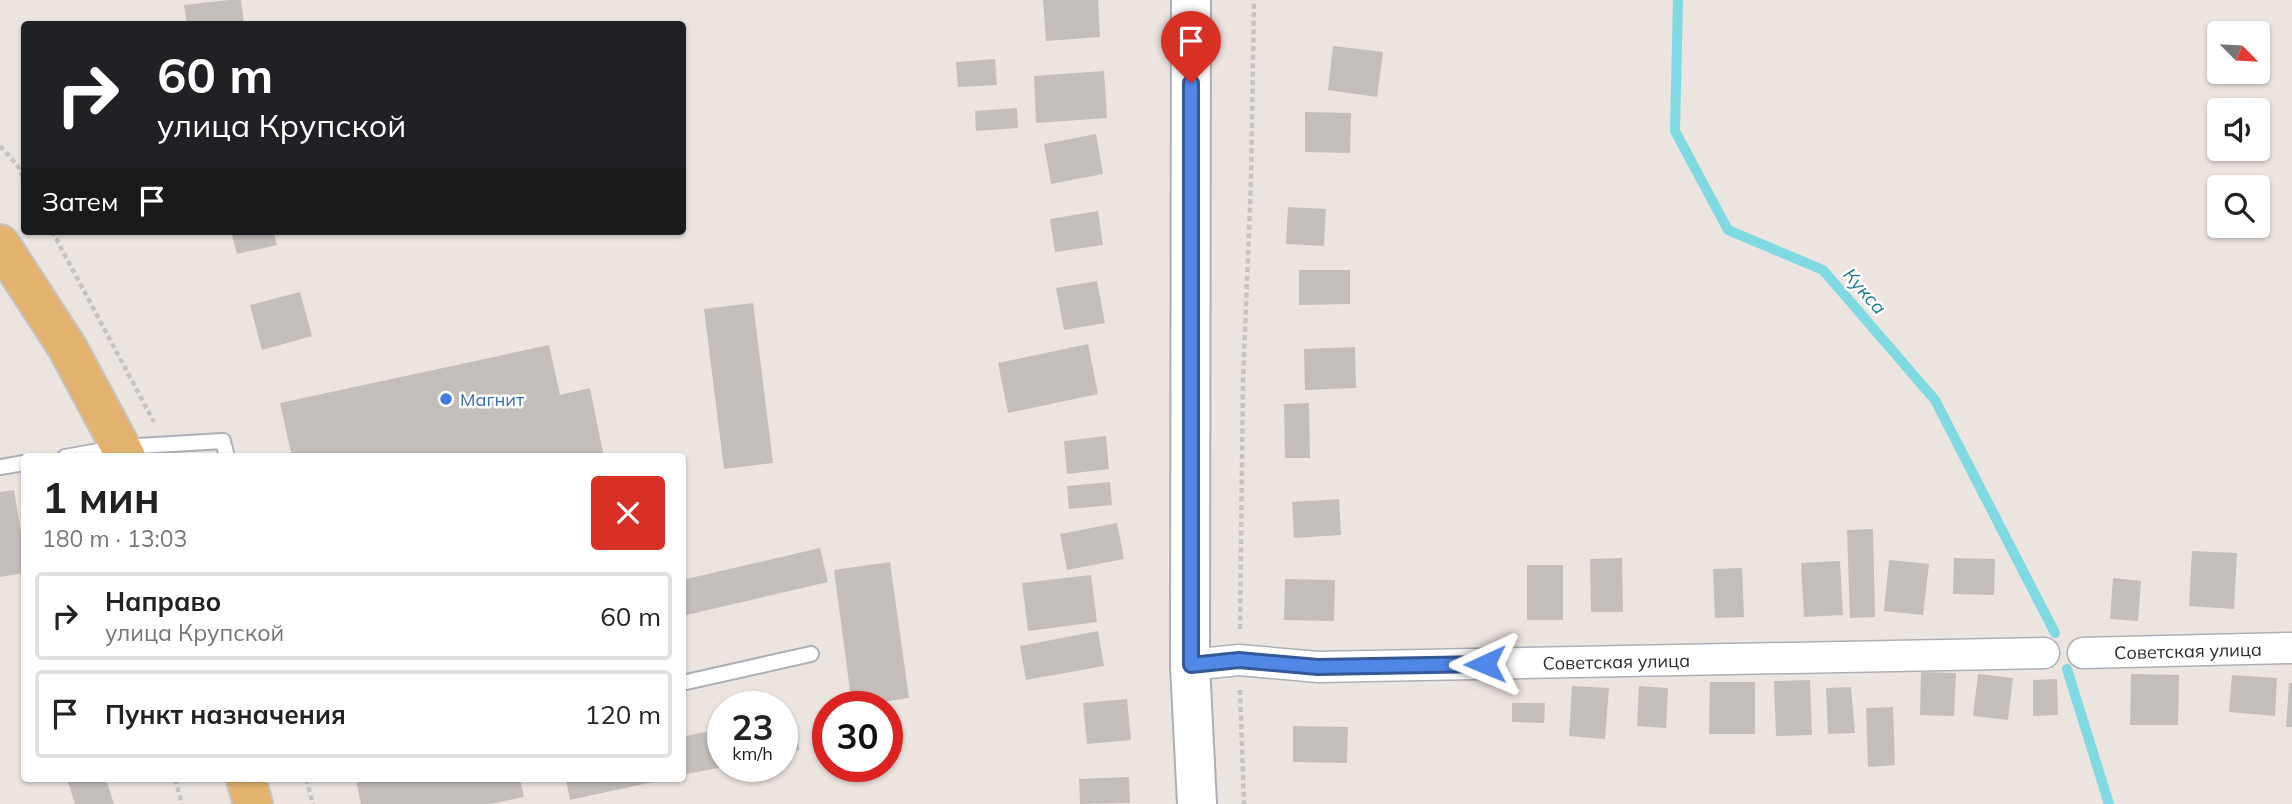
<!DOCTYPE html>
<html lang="ru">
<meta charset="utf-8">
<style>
:root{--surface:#fff;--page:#f2f2f2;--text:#222;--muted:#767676;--line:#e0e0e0}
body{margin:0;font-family:Mulish,sans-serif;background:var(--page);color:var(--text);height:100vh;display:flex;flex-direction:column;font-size:26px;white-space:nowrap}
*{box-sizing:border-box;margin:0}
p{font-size:23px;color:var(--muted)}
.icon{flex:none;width:38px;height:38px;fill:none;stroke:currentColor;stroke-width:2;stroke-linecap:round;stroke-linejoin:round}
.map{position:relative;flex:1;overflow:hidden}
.sheet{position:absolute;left:21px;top:453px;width:665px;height:329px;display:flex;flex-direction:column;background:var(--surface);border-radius:7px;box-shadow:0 2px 5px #0004}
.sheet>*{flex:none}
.hud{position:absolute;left:21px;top:21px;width:665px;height:214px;border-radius:7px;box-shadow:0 2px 5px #0004;background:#202124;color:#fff;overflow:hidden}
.needle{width:46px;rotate:114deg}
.tools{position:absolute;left:2207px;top:21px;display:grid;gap:14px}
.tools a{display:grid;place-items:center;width:63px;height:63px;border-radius:7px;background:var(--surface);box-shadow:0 2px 5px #0004;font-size:35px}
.speed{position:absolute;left:707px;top:691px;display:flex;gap:14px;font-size:35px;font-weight:700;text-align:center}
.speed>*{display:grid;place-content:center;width:91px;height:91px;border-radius:50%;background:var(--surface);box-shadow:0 2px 5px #0004;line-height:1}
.speed small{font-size:18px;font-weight:400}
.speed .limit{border:10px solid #d22;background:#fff;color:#111}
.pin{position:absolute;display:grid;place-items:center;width:60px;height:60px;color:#fff;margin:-72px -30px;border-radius:50% 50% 50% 0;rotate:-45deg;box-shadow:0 0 7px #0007}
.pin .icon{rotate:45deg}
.me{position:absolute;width:77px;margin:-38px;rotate:269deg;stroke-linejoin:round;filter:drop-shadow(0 0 5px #0008)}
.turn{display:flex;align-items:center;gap:24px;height:147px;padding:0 21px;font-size:32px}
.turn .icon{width:91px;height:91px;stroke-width:2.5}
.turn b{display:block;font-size:49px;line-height:60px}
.then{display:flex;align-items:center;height:66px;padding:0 21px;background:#0003;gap:14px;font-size:26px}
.round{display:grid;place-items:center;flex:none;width:74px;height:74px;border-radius:7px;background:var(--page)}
.head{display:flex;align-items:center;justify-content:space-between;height:119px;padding:0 21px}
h1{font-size:42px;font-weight:700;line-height:52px}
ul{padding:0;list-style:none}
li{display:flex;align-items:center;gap:21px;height:88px;margin:0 14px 10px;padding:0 7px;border:4px solid var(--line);border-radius:7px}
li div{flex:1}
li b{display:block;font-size:26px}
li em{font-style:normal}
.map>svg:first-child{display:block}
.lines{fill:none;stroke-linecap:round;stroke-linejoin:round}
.stream{stroke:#7ed9e2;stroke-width:10}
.building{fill:#c4bebb}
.lane-casing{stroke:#acb0b6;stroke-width:18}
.street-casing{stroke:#acb0b6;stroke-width:33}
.secondary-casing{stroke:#acb0b6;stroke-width:42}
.primary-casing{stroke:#c4c4c4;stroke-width:42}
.path{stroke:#c4c4c4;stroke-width:4.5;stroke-dasharray:5 3.5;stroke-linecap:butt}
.lane{stroke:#fff;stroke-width:14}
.street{stroke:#fff;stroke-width:30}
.secondary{stroke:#fff;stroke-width:38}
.primary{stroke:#e2b26e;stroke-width:38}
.route-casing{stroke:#355896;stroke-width:18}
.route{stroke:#5188e7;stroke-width:12}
.shop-dot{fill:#3f7fe0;stroke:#fff;stroke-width:2.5}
.labels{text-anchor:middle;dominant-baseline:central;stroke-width:5;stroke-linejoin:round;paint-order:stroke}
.shop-label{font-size:18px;fill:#366cbe;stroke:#fff;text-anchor:start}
.street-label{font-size:18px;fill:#2b2b2b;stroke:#fff}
.water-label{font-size:19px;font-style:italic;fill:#1c7c8f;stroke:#fff}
</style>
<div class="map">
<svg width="2292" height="804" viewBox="0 0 2292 804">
<rect width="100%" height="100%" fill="#ece4df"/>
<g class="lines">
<path class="stream" d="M1678,0L1675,131L1728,230L1823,270L1935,400L2055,633
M2067,669L2109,804"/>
</g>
<path class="building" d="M229,0H241L244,24H187L184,5Z
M1043,0H1098L1100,37L1046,41Z
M1333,46L1383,52L1377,97L1328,90Z
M995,59L997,85L958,87L956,62Z
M1104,71L1107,118L1036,123L1034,76Z
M1017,108L1018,128L976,131L975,111Z
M1305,112L1351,113L1350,153L1305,152Z
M1096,134L1103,174L1051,184L1044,144Z
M1288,207L1326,209L1324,246L1286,244Z
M1098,211L1103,245L1055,252L1050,219Z
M231,231H273L277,245L237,254Z
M1299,270H1350V304L1299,305Z
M1097,281L1105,323L1064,330L1056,288Z
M300,292L312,336L262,350L250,305Z
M753,303L773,463L724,469L704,309Z
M1088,344L1098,394L1008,413L998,363Z
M549,345L560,395L590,388L604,457H292L280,403Z
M1355,347L1356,388L1305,390L1304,349Z
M1309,403L1310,458H1285L1284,404Z
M1106,436L1109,469L1067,474L1064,441Z
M1110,482L1112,505L1069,509L1067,486Z
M14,490L24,550V573L0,577V492Z
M1339,499L1341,535L1294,538L1292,502Z
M1117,523L1124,559L1067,570L1060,534Z
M1873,529L1875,617L1850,618L1847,530Z
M820,548L828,582L682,616V580Z
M2192,551L2237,553L2234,609L2189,606Z
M1622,558L1623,612H1591L1590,559Z
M1954,558L1995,559L1994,595L1953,594Z
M1889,560L1929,564L1923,615L1884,611Z
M1840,561L1843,615L1804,617L1801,563Z
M890,562L909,698L852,706L834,570Z
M1527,565H1563V620H1527Z
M1742,568L1744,617L1715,618L1713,569Z
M1091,575L1097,622L1028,631L1022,583Z
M2113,578L2141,581L2138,621L2110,619Z
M1285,579L1335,580L1334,621L1284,620Z
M1098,631L1104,666L1026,680L1020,646Z
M1921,672L1956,673L1954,716L1920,715Z
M1978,674L2013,678L2008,720L1973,716Z
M2131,674L2179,675L2178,725H2130Z
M2232,675L2277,678L2275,716L2229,712Z
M2057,679L2058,715L2033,716V680Z
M1810,680L1812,735L1776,736L1774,681Z
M1710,682H1755V734H1709Z
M2289,683H2292V727H2286Z
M1572,686L1609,688L1605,739L1569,736Z
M1639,686L1668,688L1666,728L1637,726Z
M1851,687L1855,733L1828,734L1826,688Z
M1127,699L1131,740L1087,744L1083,703Z
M1512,703H1545L1544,723L1512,722Z
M1893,707L1895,765L1868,767L1866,708Z
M792,713L799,750L782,754V715Z
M1293,726L1348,727L1347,763L1293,762Z
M723,728V767L682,775V737Z
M1129,777L1130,803L1080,804L1079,779Z
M67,779H106L114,804H75Z
M362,779H440V782L455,779H520L524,797L490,804H361L356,780Z
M566,779H662V780L570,800Z"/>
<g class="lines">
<g class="lane-casing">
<path id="lane" d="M65,457L121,447L223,441L227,457
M0,467L24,463
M682,683L811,654"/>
</g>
<g class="street-casing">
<g id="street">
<path id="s1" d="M2083,653L2292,648"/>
<path id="s2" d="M1190,665L1239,660L1318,667L2044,653"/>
</g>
</g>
<g class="secondary-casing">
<path id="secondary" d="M1191,0L1190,665L1197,804"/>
</g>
<g class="primary-casing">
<path id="primary" d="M0,244L67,347L126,457
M246,779L253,804"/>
</g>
<path class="path" d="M0,146L17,165L24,179
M52,231L154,422
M1240,629L1243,380L1251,182L1254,0
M1240,690L1244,804
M175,779L182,804
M306,779L313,804"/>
<use href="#lane" class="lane"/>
<use href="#street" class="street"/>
<use href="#secondary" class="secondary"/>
<use href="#primary" class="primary"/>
</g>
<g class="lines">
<g class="route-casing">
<path id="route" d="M1191,83V665L1239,660L1318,667L1485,664"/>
</g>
<use href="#route" class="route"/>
</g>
<circle class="shop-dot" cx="446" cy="399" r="7"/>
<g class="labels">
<g class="shop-label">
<text x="460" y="399">Магнит</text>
</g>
<g class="street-label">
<text stroke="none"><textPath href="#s1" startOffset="105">Советская улица</textPath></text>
<text stroke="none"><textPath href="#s2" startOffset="427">Советская улица</textPath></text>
</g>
<g class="water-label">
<text transform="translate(1865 291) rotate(49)">Кукса</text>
</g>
</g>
</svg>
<div class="tools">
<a><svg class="needle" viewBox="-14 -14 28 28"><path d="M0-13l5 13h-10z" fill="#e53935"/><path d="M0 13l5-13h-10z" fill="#767676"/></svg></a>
<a><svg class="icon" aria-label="sound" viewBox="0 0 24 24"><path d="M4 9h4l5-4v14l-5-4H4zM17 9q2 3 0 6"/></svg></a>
<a><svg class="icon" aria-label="search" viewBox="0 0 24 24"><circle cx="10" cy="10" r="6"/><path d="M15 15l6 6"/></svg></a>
</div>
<div class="speed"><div>23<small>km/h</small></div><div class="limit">30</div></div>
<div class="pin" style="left:1191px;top:83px;background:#d93025"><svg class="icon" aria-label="arrive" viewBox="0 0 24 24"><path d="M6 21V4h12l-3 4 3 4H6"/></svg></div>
<svg class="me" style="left:1485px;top:664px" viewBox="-20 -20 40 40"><path d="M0-17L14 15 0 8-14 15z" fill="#5188e7" stroke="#fff" stroke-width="4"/></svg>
<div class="hud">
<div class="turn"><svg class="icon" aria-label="right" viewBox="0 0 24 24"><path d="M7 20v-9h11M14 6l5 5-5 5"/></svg><div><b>60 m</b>улица Крупской</div></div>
<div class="then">Затем<svg class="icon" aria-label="arrive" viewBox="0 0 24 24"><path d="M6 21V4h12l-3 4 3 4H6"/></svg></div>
</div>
<section class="sheet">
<div class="head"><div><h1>1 мин</h1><p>180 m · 13:03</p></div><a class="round" style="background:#d93025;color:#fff"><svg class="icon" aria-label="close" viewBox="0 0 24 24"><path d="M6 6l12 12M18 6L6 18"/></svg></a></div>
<ul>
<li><svg class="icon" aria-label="right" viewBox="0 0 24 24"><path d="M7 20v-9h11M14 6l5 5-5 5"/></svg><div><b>Направо</b><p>улица Крупской</p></div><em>60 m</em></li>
<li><svg class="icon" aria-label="arrive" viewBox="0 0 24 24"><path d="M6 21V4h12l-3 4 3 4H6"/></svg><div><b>Пункт назначения</b></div><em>120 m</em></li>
</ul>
</section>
</div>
